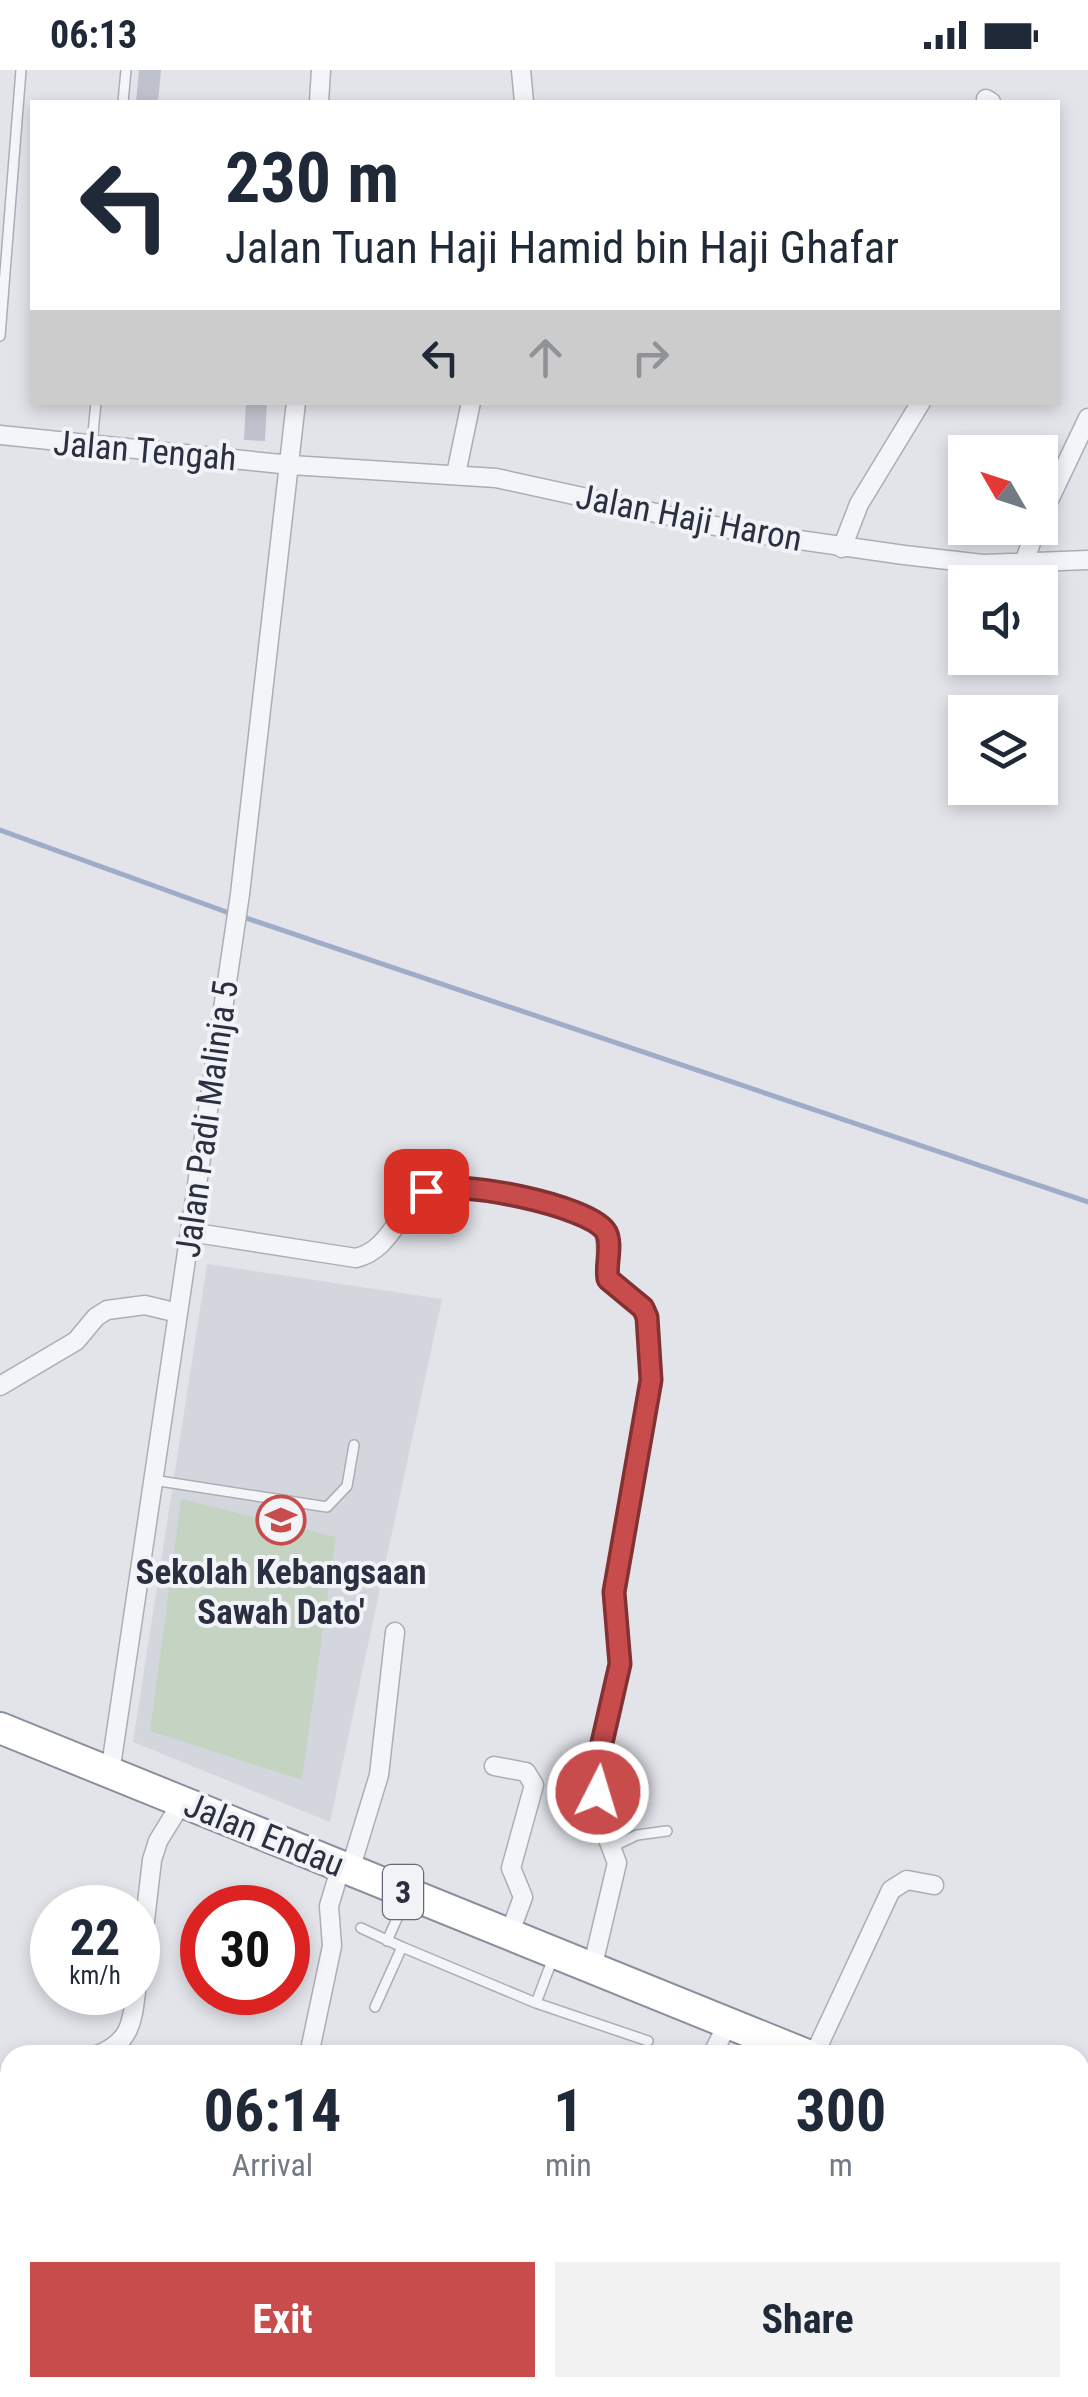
<!DOCTYPE html>
<style>
:root{--surface:#fff;--page:#f2f2f3;--text:#1f2937;--muted:#747a83;--accent:#c94c4d}
body{margin:0;font-family:"Roboto Condensed",sans-serif;background:var(--page);color:var(--text);height:100vh;display:flex;flex-direction:column;font-size:38px;white-space:nowrap}
*{box-sizing:border-box;margin:0}
p{font-size:32px;color:var(--muted)}
.icon{flex:none;width:55px;height:55px;fill:none;stroke:currentColor;stroke-width:2;stroke-linecap:round;stroke-linejoin:round}
.map{position:relative;flex:1;overflow:hidden}
.side{position:absolute;left:0px;top:1975px;width:1090px;height:352px;display:flex;flex-direction:column;background:var(--surface);border-radius:30px 30px 0 0;box-shadow:0 5px 15px #0003}
.side>*{flex:none}
.banner{position:absolute;left:30px;top:30px;width:1030px;height:305px;border-radius:0px;box-shadow:0 5px 15px #0003;background:#fff;color:var(--text);overflow:hidden}
.needle{width:65px;rotate:309deg}
.buttons{position:absolute;left:948px;top:365px;display:grid;gap:20px}
.buttons a{display:grid;place-items:center;width:110px;height:110px;border-radius:0px;background:var(--surface);box-shadow:0 5px 15px #0003;font-size:50px}
.speed{position:absolute;left:30px;top:1815px;display:flex;gap:20px;font-size:50px;font-weight:700;text-align:center}
.speed>*{display:grid;place-content:center;width:130px;height:130px;border-radius:50%;background:var(--surface);box-shadow:0 5px 15px #0003;line-height:1}
.speed small{font-size:25px;font-weight:400}
.speed .limit{border:15px solid #d22;background:#fff;color:#111}
.pin{position:absolute;display:grid;place-items:center;width:85px;height:85px;color:#fff;margin:-42px;border-radius:20px;box-shadow:0 5px 15px #0006}
.me{position:absolute;width:110px;margin:-55px;rotate:5deg;stroke-linejoin:round;filter:drop-shadow(0 0 8px #0008)}
.turn{display:flex;align-items:center;gap:35px;height:210px;padding:0 30px;font-size:45px}
.turn .icon{width:130px;height:130px;stroke-width:2.5}
.turn b{display:block;font-size:70px;line-height:85px}
.lanes{display:flex;align-items:center;height:95px;padding:0 30px;background:#0003;justify-content:center;gap:50px;direction:ltr}
.lanes .off{opacity:.35}
.eta{display:flex;justify-content:space-evenly;align-items:center;height:170px;text-align:center}
.eta b{font-size:60px;font-weight:700;line-height:70px}
.primary-button{display:flex;gap:20px;margin-top:auto;padding:20px 30px}
.primary-button a{flex:1;height:115px;border-radius:0px;background:var(--accent);color:#fff;font-size:40px;font-weight:700;line-height:115px;text-align:center}
.primary-button a+a{background:var(--page);color:var(--text)}
.status{display:flex;justify-content:space-between;align-items:center;height:70px;padding:0 50px;background:var(--surface);direction:ltr}
.status svg{height:28px;fill:currentColor}
.map>svg:first-child{display:block}
.built{fill:#d4d6de}
.green{fill:#c5d3c3}
.lines{fill:none;stroke-linecap:round;stroke-linejoin:round}
.stream{stroke:#9eacc8;stroke-width:5}
.building{fill:#bfc2cc}
.lane-casing{stroke:#abaeb7;stroke-width:12}
.street-casing{stroke:#abaeb7;stroke-width:21}
.highway-casing{stroke:#8a8fa0;stroke-width:34}
.lane{stroke:#f4f5f8;stroke-width:9}
.street{stroke:#f4f5f8;stroke-width:18}
.highway{stroke:#fff;stroke-width:30}
.route-casing{stroke:#833132;stroke-width:25}
.route{stroke:#c94c4d;stroke-width:18}
.labels{text-anchor:middle;dominant-baseline:central;stroke-width:8;stroke-linejoin:round;paint-order:stroke}
.shield{fill:#f1f3f7;stroke:#666a78;stroke-width:2.5}
.shield-label{font-size:32px;font-weight:bold;fill:#2a2f41}
.street-label{font-size:35px;fill:#2a2f41;stroke:#f1f3f7}
.poi-label{font-size:35px;font-weight:bold;fill:#2a2f41;stroke:#f1f3f7}
</style>
<div class="status"><b>06:13</b><svg viewBox="0 0 49 12"><path d="M0 12V9h3v3zM5 12V6h3v6zM10 12V3h3v9zM15 12V0h3v12zM26 1h20v11H26zM47 4h2v5h-2z"/></svg></div>
<div class="map">
<svg width="1088" height="2327" viewBox="0 0 1088 2327">
<rect width="100%" height="100%" fill="#e2e4ea"/>
<path class="built" d="M207,1194L442,1229L330,1752L133,1672Z"/>
<path class="green" d="M181,1429L336,1467L302,1710L150,1661Z"/>
<g class="lines">
<path class="stream" d="M0,760L232,844
M243,847L1088,1132
M1080,2098L1088,2099"/>
</g>
<path class="building" d="M139,0H161L158,32H136Z
M246,332H267L265,371L244,370Z"/>
<g class="lines">
<g class="lane-casing">
<path id="lane" d="M123,32L126,0
M0,266L21,0
M92,374L96,332
M153,1410L327,1437L347,1416L354,1375
M614,1776L637,1765L667,1761
M361,1858L402,1877L375,1937
M387,1871L406,1828
M402,1877L536,1933L648,1971
M536,1933L553,1888"/>
</g>
<g class="street-casing">
<path id="street" d="M521,0L524,32
M986,29L991,32
M319,32L321,0
M0,365L291,395L496,408L743,462L904,485L983,494L1088,490
M456,404L471,332
M1040,449L1088,348
M842,478L859,434L921,332
M1024,493L1036,458
M190,1162L356,1188C396,1179 401,1125 439,1117C485,1123 574,1126 605,1162L608,1209L643,1238L647,1247L651,1310L614,1522L620,1594L597,1699L599,1745L617,1793L592,1899
M0,1316L76,1271L96,1247L107,1240L145,1235L178,1243
M494,1696L526,1702L534,1715L511,1798L523,1827L509,1865
M110,1703L240,824L296,332
M350,1800L379,1705L395,1562
M138,1911L152,1790L158,1771L182,1732
M97,1985C129,1973 132,1955 136,1922
M309,1985L332,1876L329,1836L341,1796
M712,1985L727,1955
M814,1985L891,1820L907,1810L934,1815
M5,2009H10
M726,2318L728,2327"/>
</g>
<g class="highway-casing">
<path id="highway" d="M0,1658L807,1985
M1080,2046L1088,2047"/>
</g>
<use href="#lane" class="lane"/>
<use href="#street" class="street"/>
<use href="#highway" class="highway"/>
</g>
<g class="lines">
<g class="route-casing">
<path id="route" d="M426,1121C453,1108 590,1135 606,1162C613,1175 605,1195 608,1209L643,1238L647,1247L651,1310L614,1522L620,1594L596,1699L598,1722"/>
</g>
<use href="#route" class="route"/>
</g>
<defs>
<g id="school-ring" transform="scale(2.5)"><circle r="9.5" fill="#f1f3f7" stroke="#c94c4d" stroke-width="1.5"/><path d="M0-5L7-2L0 1L-7-2ZM-4 1L0 2.5L4 1V4Q0 6-4 4Z" fill="#c94c4d"/></g>
</defs>
<g fill-rule="evenodd">
<use href="#school-ring" x="281" y="1450"/>
</g>
<g class="labels">
<rect class="shield" x="383" y="1795" width="40" height="54" rx="8"/>
<g class="shield-label">
<text x="403" y="1822">3</text>
</g>
<g class="street-label">
<text transform="translate(145 381) rotate(5)">Jalan Tengah</text>
<text transform="translate(689 448) rotate(11)">Jalan Haji Haron</text>
<text transform="translate(207 1049) rotate(-82)">Jalan Padi Malinja 5</text>
<text transform="translate(264 1765) rotate(22)">Jalan Endau</text>
</g>
<g class="poi-label">
<text x="281" y="1502">Sekolah Kebangsaan<tspan x="281" dy="40">Sawah Dato'</tspan></text>
</g>
</g>
</svg>
<div class="buttons">
<a><svg class="needle" viewBox="-14 -14 28 28"><path d="M0-13l5 13h-10z" fill="#e53935"/><path d="M0 13l5-13h-10z" fill="#747a83"/></svg></a>
<a><svg class="icon" aria-label="sound" viewBox="0 0 24 24"><path d="M4 9h4l5-4v14l-5-4H4zM17 9q2 3 0 6"/></svg></a>
<a><svg class="icon" aria-label="layers" viewBox="0 0 24 24"><path d="M12 4l9 5-9 5-9-5zM3 14l9 5 9-5"/></svg></a>
</div>
<div class="speed"><div>22<small>km/h</small></div><div class="limit">30</div></div>
<div class="pin" style="left:426px;top:1121px;background:#d93025"><svg class="icon" aria-label="arrive" viewBox="0 0 24 24"><path d="M6 21V4h12l-3 4 3 4H6"/></svg></div>
<svg class="me" style="left:598px;top:1722px" viewBox="-20 -20 40 40"><circle r="17" fill="#c94c4d" stroke="#fff" stroke-width="3"/><path d="M0-11L8 9 0 5-8 9z" fill="#fff"/></svg>
<div class="banner">
<div class="turn"><svg class="icon" aria-label="left" viewBox="0 0 24 24"><path d="M17 20v-9H6M10 6l-5 5 5 5"/></svg><div><b>230 m</b>Jalan Tuan Haji Hamid bin Haji Ghafar</div></div>
<div class="lanes"><svg class="icon" aria-label="left" viewBox="0 0 24 24"><path d="M17 20v-9H6M10 6l-5 5 5 5"/></svg><svg class="icon off" aria-label="ahead" viewBox="0 0 24 24"><path d="M12 20V5M6 11l6-6 6 6"/></svg><svg class="icon off" aria-label="right" viewBox="0 0 24 24"><path d="M7 20v-9h11M14 6l5 5-5 5"/></svg></div>
</div>
<section class="side">
<div class="eta">
<div><b>06:14</b><p>Arrival</p></div>
<div><b>1</b><p>min</p></div>
<div><b>300</b><p>m</p></div>
</div>
<div class="primary-button"><a>Exit</a><a>Share</a></div>
</section>
</div>
